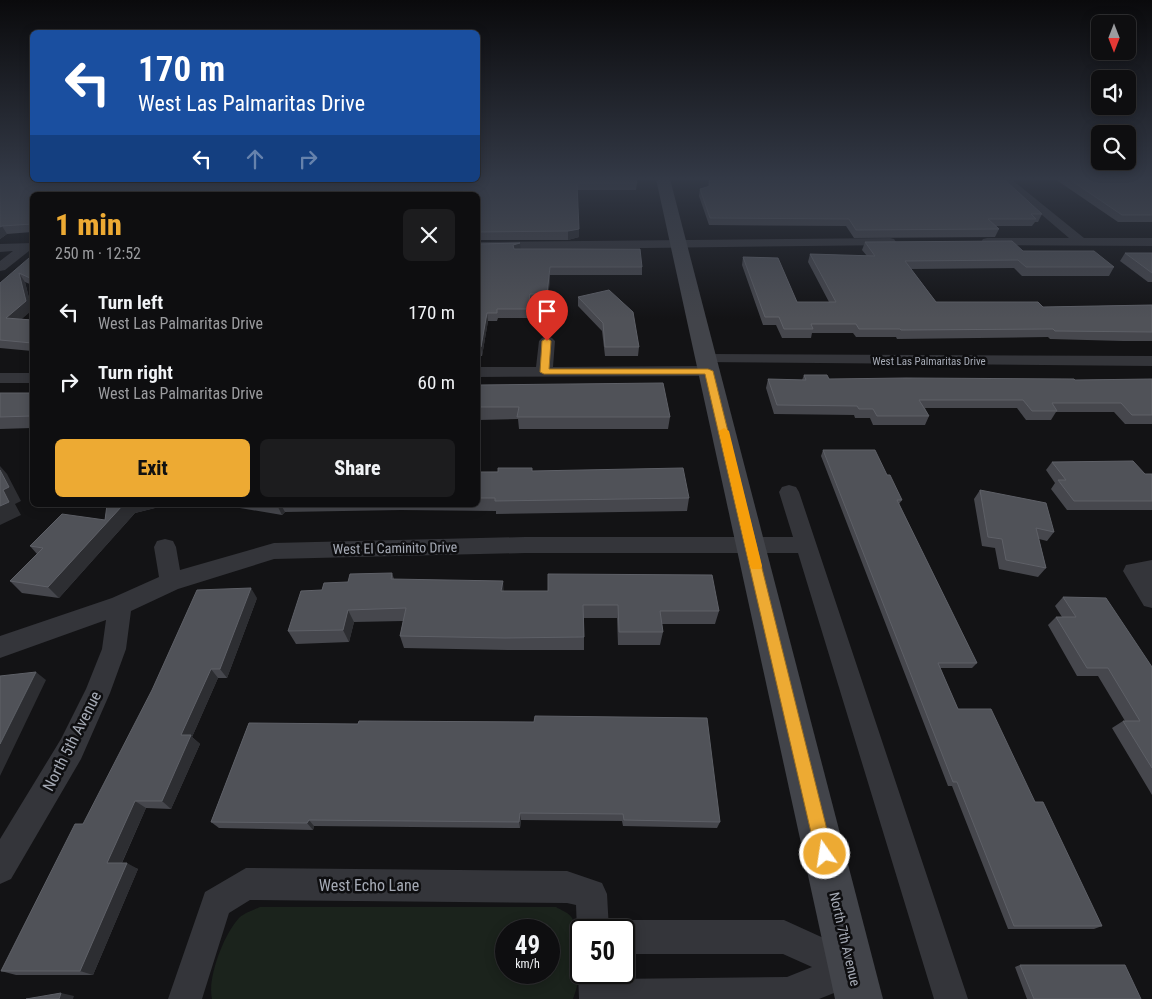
<!DOCTYPE html>
<meta charset="utf-8">
<style>
:root{--surface:#0e0e10;--page:#1c1c1e;--text:#f1f3f6;--muted:#9b9c9f;--line:#2e2e30;--accent:#edaa33}
body{margin:0;font-family:"Roboto Condensed",sans-serif;background:var(--page);color:var(--text);height:100vh;display:flex;flex-direction:column;font-size:19px;white-space:nowrap}
*{box-sizing:border-box;margin:0}
p{font-size:16px;color:var(--muted)}
.icon{flex:none;width:28px;height:28px;fill:none;stroke:currentColor;stroke-width:2;stroke-linecap:round;stroke-linejoin:round}
.map{position:relative;flex:1;overflow:hidden}
.panel{position:absolute;left:30px;top:192px;width:450px;height:315px;display:flex;flex-direction:column;background:var(--surface);border-radius:8px;box-shadow:0 2px 12px #0003,0 0 0 1px var(--line)}
.panel>*{flex:none}
.hud{position:absolute;left:30px;top:30px;width:450px;height:152px;border-radius:8px;box-shadow:0 2px 12px #0003,0 0 0 1px var(--line);background:#1a4fa0;color:#fff;overflow:hidden}
.needle{width:32px;rotate:180deg}
.buttons{position:absolute;left:1091px;top:15px;display:grid;gap:10px}
.buttons a{display:grid;place-items:center;width:45px;height:45px;border-radius:8px;background:var(--surface);box-shadow:0 2px 12px #0003,0 0 0 1px var(--line);font-size:25px}
.speed{position:absolute;left:495px;top:919px;display:flex;gap:10px;font-size:25px;font-weight:700;text-align:center}
.speed>*{display:grid;place-content:center;width:65px;height:65px;border-radius:50%;background:var(--surface);box-shadow:0 2px 12px #0003,0 0 0 1px var(--line);line-height:1}
.speed small{font-size:12px;font-weight:400}
.speed .limit{border:2px solid #111;border-radius:8px;background:#fff;color:#111}
.pin{position:absolute;display:grid;place-items:center;width:42px;height:42px;color:#fff;margin:-51px -21px;border-radius:50% 50% 50% 0;rotate:-45deg;box-shadow:0 0 5px #0007}
.pin .icon{rotate:45deg}
.me{position:absolute;width:55px;margin:-28px;rotate:347deg;stroke-linejoin:round;filter:drop-shadow(0 0 4px #0008)}
.turn{display:flex;align-items:center;gap:18px;height:105px;padding:0 25px;font-size:22px}
.turn .icon{width:65px;height:65px;stroke-width:2.5}
.turn b{display:block;font-size:35px;line-height:42px}
.lanes{display:flex;align-items:center;height:48px;padding:0 25px;background:#0003;justify-content:center;gap:25px;direction:ltr}
.lanes .off{opacity:.35}
.round{display:grid;place-items:center;flex:none;width:52px;height:52px;border-radius:8px;background:var(--page)}
.head{display:flex;align-items:center;justify-content:space-between;height:85px;padding:0 25px}
h1{font-size:30px;font-weight:800;line-height:38px;color:var(--accent)}
.button{display:flex;gap:10px;margin-top:auto;padding:10px 25px}
.button a{flex:1;height:58px;border-radius:8px;background:var(--accent);color:#111;font-size:20px;font-weight:800;line-height:58px;text-align:center}
.button a+a{background:var(--page);color:var(--text)}
ul{padding:0;list-style:none}
li{display:flex;align-items:center;gap:15px;height:70px;padding:0 25px}
li div{flex:1}
li b{display:block;font-size:19px}
li em{font-style:normal}
.map>svg:first-child{display:block}
.green{fill:#1b231c;fill-rule:evenodd}
.lines{fill:none;stroke-linecap:round;stroke-linejoin:round}
.street{fill:#34353a;fill-rule:evenodd}
.secondary{fill:#42444a;fill-rule:evenodd}
.wall{fill:#46474d}
.shaded-wall{fill:#2d2e32}
.building{fill:#505258;stroke:#5e6067}
.route{fill:#edaa33;stroke:#9a6e21}
.slow{fill:#f59e0b}
.labels{text-anchor:middle;dominant-baseline:central;stroke-width:5;stroke-linejoin:round;paint-order:stroke}
.far-street-label{font-size:11px;fill:#a5aab5;stroke:#0e0e10}
.street-label{font-size:14px;fill:#a5aab5;stroke:#0e0e10}
.near-street-label{font-size:16px;fill:#a5aab5;stroke:#0e0e10}
</style>
<div class="map">
<svg width="1152" height="999" viewBox="0 0 1152 999">
<rect width="100%" height="100%" fill="#131315"/>
<path class="green" d="M260,907H556C561,910 569,913 572,918C586,940 582,975 573,999H212C207,978 224,934 239,918C244,913 253,910 260,907ZM506,930H549V972H506Z"/>
<g class="lines">
<path class="street" d="M1000,179H1011L1084,238H1152V246L983,245L981,242L983,239L987,238H1069Z
M890,238L894,239L896,242L894,245L478,250V242Z
M32,243V251H29L5,270L0,271V261L13,251L0,252V244Z
M547,336L552,338L555,341L553,367L709,366L715,368L717,371L715,374L709,376L478,377V367H536L539,341L542,338Z
M706,354L1152,356V366L700,362L698,359L700,356Z
M0,373H32V383H0Z
M789,485L796,487L799,492L968,999H934L798,553H525L274,559L178,589L131,611L126,649L110,693L81,759L11,879L0,884V839L61,739L86,689L102,649L106,620L0,658V636L112,598L159,577L154,547L157,541L165,539L173,541L176,547L180,570L274,543L525,537H793L779,492L782,487Z
M1152,560V608L1144,606L1123,571L1126,565Z
M246,868L567,871L602,883L607,894L609,930H581V941L577,930L576,905L567,903L250,900L229,913L202,999H168L205,892Z
M624,920H784L863,956L869,969L864,981L819,999H579L578,972L581,964V972H612V979L787,977L812,967L783,954H624V930H610L612,925Z"/>
<path class="secondary" d="M656,179H670L883,999H835Z"/>
</g>
<path class="wall" d="M0,179L637,183L636,190H577L579,237L568,240H478V243V195H32V232L7,234L0,239Z
M709,179L1042,214L1038,222H1035L1032,226H996L999,229L995,237L854,238L846,226L709,225L699,196L700,189L708,187Z
M1055,179H1152V222H1118Z
M865,242L1023,251L1114,267L1109,276H1022L1014,268L911,269L936,302L1043,307L1152,305V341H1123L1050,339L1048,337L897,339L896,337H856L853,333H812L811,338H782L776,325H763L742,265L743,257L797,302H829L808,262L810,254L867,256L862,250Z
M520,243V249L642,267V275H550L548,303L531,302L529,318H498L497,321H488L482,356H478V244Z
M1125,253H1152V282H1148L1120,261Z
M32,258V285L25,282L32,310L21,319L32,320V351L0,348V283Z
M578,297L639,347L638,356H605L602,331L578,306Z
M804,375L829,379L1075,380L1152,379V424H1125L1114,412H1056L1051,420H1026L1017,408H925L929,416L925,425H873L870,418H855L854,415L774,414L766,388L768,379L802,380Z
M478,385L670,417L668,429H519L518,419L478,420Z
M0,393H32V428L0,429Z
M823,450L887,475L902,500L899,504L977,663L972,668H940L958,709L1035,802L1102,926L1094,929H1008L952,786H948L821,456Z
M1052,462L1145,474H1152V510H1067L1051,489L1055,483L1046,470Z
M532,471L689,498L687,511L496,514V511L401,510L285,512L282,515L222,505H478V472Z
M980,490L1054,532L1047,541L1039,539L1046,568L1038,577L999,569L995,548L982,546L974,499Z
M107,505H167L135,513L59,598L22,593L10,581L37,554L30,546L105,520Z
M392,573L394,579L504,591L719,611L715,624H662L663,632L660,645H618L617,618H584V650H507L404,648L400,636L403,621L354,622L349,642L296,644L288,631L322,590L348,582Z
M1063,597L1152,667V795L1112,728L1123,721H1125L1098,676H1077L1048,625L1056,617H1062L1055,606Z
M257,598L227,678H218L192,737L200,744L171,809L146,808L122,863L138,869L93,975H16L1,971L83,824Z
M249,723L720,822L717,828L623,826L622,821L521,820L520,828L314,826L313,830L219,828L211,822Z
M1020,965L1141,999H1027L1015,967Z"/>
<path class="shaded-wall" d="M2,226L7,234L0,239V227Z
M579,229V237L568,240V231Z
M520,243L521,252L514,253L513,245Z
M550,267V275L548,303L547,294Z
M19,273L25,282L32,310L13,327L6,318Z
M530,294L531,302L529,318L528,309Z
M487,313L488,321L482,356L481,347Z
M0,466L7,474L21,501L15,504L21,515L0,525Z
M123,505H167L135,513L59,598L48,587Z
M277,505H281L285,512L282,515Z
M503,581L504,594L501,591Z
M251,588L257,598L227,678L220,669Z
M348,610L354,622L349,642L343,630Z
M211,669L218,678L192,737L200,744L171,809L162,801L181,735Z
M36,672L46,680L0,776V744Z
M135,801L146,808L119,869L107,863Z
M520,813L521,820L520,828L519,822Z
M309,820L314,826L313,830L307,823Z
M127,863L138,869L93,975L80,971Z
M61,993L74,996L73,999H59Z"/>
<path class="building" d="M0,179H32V180H478V179H636L637,183H577L579,229L568,231L478,232V195H32V224L2,226L0,227Z
M709,179H986L991,180H1005L1042,214H1031L1036,219H988L999,229L856,230L849,219L710,218L700,189L710,186Z
M1069,179H1152V215H1122Z
M1012,241L1023,251H1094L1114,267H1026L1018,260L905,261L936,302H1038L1043,307L1152,305V332L1055,331L1053,329L901,330L900,329H859L856,324H811L813,329H784L779,317H765L743,257L778,258L797,302H836L810,254L875,256L865,242Z
M520,243L513,245L514,249H640L642,267H550L547,294H530L528,309H497V313H487L481,347H478V244Z
M1125,253H1152V273Z
M29,258H32V279L19,273L26,301L6,318L32,320V343L0,340V283Z
M609,290L633,312L639,347H605L603,323L578,297Z
M804,375H827L829,379L906,378L1074,379L1075,380L1152,379V415H1132L1121,403H1052L1057,411H1032L1023,400H919L929,416H877L873,409H859L857,406L777,405L768,379L806,380Z
M663,383L670,417H517L519,407H478V385Z
M0,393H32V416L0,417Z
M823,450H875L887,475H890L902,500H897L977,663H938L958,709H991L1035,802H1043L1102,926H1014L957,782H953Z
M1133,461L1145,474H1152V501H1074L1058,480H1066L1052,462Z
M498,468H532V471L683,468L689,498L495,501V498H478V472H498Z
M0,470L9,487L3,490L9,502L0,506Z
M980,490L1046,503L1054,532L1036,528L1046,568L1006,560L1002,539L988,537Z
M107,505H123L48,587L10,581L43,548L30,546L62,514L105,520Z
M392,573L391,579L503,581L501,591H548V574L712,575L719,611H660L663,632H619L618,605H583L584,637L505,638L400,636L406,608L348,610L343,630L288,631L301,591L322,590L324,583L348,582L350,574Z
M251,588L220,669H211L181,735H191L162,801H135L107,863H127L80,971H1L75,824H83L152,690L197,590Z
M1063,597L1106,598L1152,667V768L1123,721H1140L1108,668H1087L1056,617H1076Z
M36,672L0,744V676Z
M535,716L707,718L720,822L624,820L623,814L520,813L519,822L309,820L307,823L211,822L249,723L358,724L359,721L534,722Z
M1020,965H1125L1141,999H1034Z
M61,993L59,999H26Z"/>
<linearGradient id="sky" x2="0" y2="1"><stop stop-color="#0a0a0c"/><stop offset="0.56" stop-color="#333946"/><stop offset="1" stop-color="#333946" stop-opacity="0"/></linearGradient>
<rect width="1152" height="319" fill="url(#sky)"/>
<path class="route" d="M547,338L551,341L549,369H708L713,371L833,854L831,860L825,862L819,860L816,854L705,374H544L540,372L542,341Z"/>
<path class="slow" d="M724,428L729,431L762,566L761,569H752L750,566L719,431Z"/>
<g class="labels">
<g class="far-street-label">
<text x="929" y="361">West Las Palmaritas Drive</text>
</g>
<g class="street-label">
<text transform="translate(395 548) rotate(-1)">West El Caminito Drive</text>
<text transform="translate(845 939) rotate(77)">North 7th Avenue</text>
</g>
<g class="near-street-label">
<text transform="translate(72 741) rotate(-63)">North 5th Avenue</text>
<text x="369" y="885">West Echo Lane</text>
</g>
</g>
</svg>
<div class="buttons">
<a><svg class="needle" viewBox="-14 -14 28 28"><path d="M0-13l5 13h-10z" fill="#e53935"/><path d="M0 13l5-13h-10z" fill="#9b9c9f"/></svg></a>
<a><svg class="icon" aria-label="sound" viewBox="0 0 24 24"><path d="M4 9h4l5-4v14l-5-4H4zM17 9q2 3 0 6"/></svg></a>
<a><svg class="icon" aria-label="search" viewBox="0 0 24 24"><circle cx="10" cy="10" r="6"/><path d="M15 15l6 6"/></svg></a>
</div>
<div class="speed"><div>49<small>km/h</small></div><div class="limit">50</div></div>
<div class="pin" style="left:547px;top:341px;background:#d93025"><svg class="icon" aria-label="arrive" viewBox="0 0 24 24"><path d="M6 21V4h12l-3 4 3 4H6"/></svg></div>
<svg class="me" style="left:825px;top:854px" viewBox="-20 -20 40 40"><circle r="17" fill="#edaa33" stroke="#fff" stroke-width="3"/><path d="M0-11L8 9 0 5-8 9z" fill="#fff"/></svg>
<div class="hud">
<div class="turn"><svg class="icon" aria-label="left" viewBox="0 0 24 24"><path d="M17 20v-9H6M10 6l-5 5 5 5"/></svg><div><b>170 m</b>West Las Palmaritas Drive</div></div>
<div class="lanes"><svg class="icon" aria-label="left" viewBox="0 0 24 24"><path d="M17 20v-9H6M10 6l-5 5 5 5"/></svg><svg class="icon off" aria-label="ahead" viewBox="0 0 24 24"><path d="M12 20V5M6 11l6-6 6 6"/></svg><svg class="icon off" aria-label="right" viewBox="0 0 24 24"><path d="M7 20v-9h11M14 6l5 5-5 5"/></svg></div>
</div>
<section class="panel">
<div class="head"><div><h1>1 min</h1><p>250 m · 12:52</p></div><a class="round"><svg class="icon" aria-label="close" viewBox="0 0 24 24"><path d="M6 6l12 12M18 6L6 18"/></svg></a></div>
<ul>
<li><svg class="icon" aria-label="left" viewBox="0 0 24 24"><path d="M17 20v-9H6M10 6l-5 5 5 5"/></svg><div><b>Turn left</b><p>West Las Palmaritas Drive</p></div><em>170 m</em></li>
<li><svg class="icon" aria-label="right" viewBox="0 0 24 24"><path d="M7 20v-9h11M14 6l5 5-5 5"/></svg><div><b>Turn right</b><p>West Las Palmaritas Drive</p></div><em>60 m</em></li>
</ul>
<div class="button"><a>Exit</a><a>Share</a></div>
</section>
</div>
